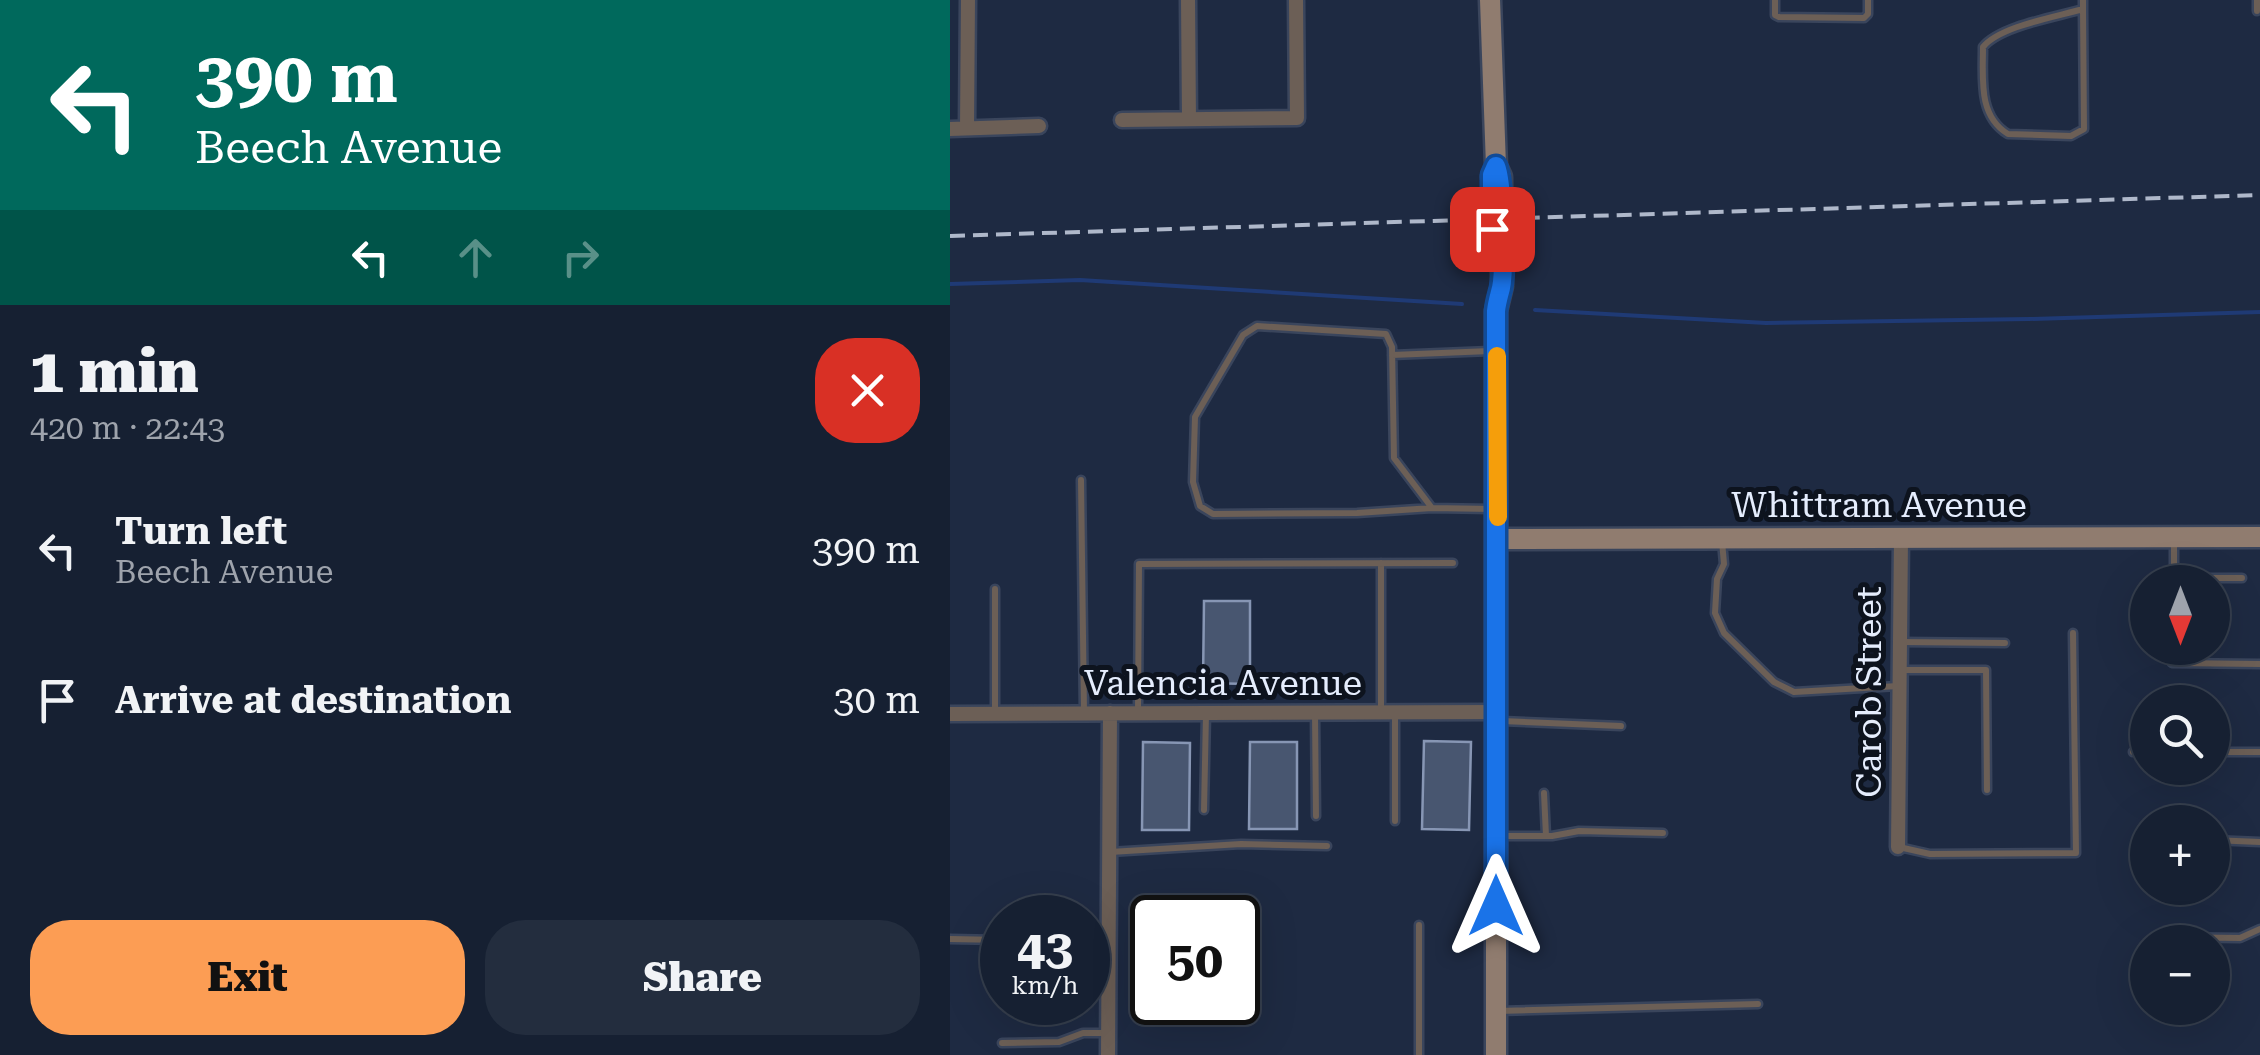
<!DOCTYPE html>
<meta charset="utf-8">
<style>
:root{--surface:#162032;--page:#232d3e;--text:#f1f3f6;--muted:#9ea3ac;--line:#353e4d;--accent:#fc9d54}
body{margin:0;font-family:"Roboto Serif",serif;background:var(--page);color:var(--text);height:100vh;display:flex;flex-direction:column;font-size:38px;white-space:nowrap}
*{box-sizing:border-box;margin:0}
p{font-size:32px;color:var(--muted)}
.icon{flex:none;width:55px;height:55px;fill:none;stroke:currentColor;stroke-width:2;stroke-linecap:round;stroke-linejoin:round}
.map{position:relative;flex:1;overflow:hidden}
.drawer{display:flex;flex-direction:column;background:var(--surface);width:950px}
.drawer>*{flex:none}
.hud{background:#00695c;color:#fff;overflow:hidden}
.needle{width:65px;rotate:180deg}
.tools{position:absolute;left:1180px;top:565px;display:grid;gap:20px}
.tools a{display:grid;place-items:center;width:100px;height:100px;border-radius:50%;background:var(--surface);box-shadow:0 10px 40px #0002,0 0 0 2px var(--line);font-size:50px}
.speed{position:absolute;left:30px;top:895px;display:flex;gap:20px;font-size:50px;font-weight:700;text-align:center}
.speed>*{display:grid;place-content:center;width:130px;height:130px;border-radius:50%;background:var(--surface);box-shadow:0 10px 40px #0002,0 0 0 2px var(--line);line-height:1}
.speed small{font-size:25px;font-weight:400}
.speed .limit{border:5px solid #111;border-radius:15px;background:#fff;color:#111}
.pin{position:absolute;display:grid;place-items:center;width:85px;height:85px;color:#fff;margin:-42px;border-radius:20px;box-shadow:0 5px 15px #0006}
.me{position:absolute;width:110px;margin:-55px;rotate:0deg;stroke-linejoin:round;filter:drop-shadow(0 0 8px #0008)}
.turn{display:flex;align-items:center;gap:35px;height:210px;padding:0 30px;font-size:45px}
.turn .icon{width:130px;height:130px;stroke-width:2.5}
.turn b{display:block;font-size:70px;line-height:85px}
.lanes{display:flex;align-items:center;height:95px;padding:0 30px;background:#0003;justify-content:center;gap:50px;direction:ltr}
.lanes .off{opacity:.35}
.round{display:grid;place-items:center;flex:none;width:105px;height:105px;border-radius:40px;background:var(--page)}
.head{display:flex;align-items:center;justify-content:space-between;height:170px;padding:0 30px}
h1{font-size:60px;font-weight:800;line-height:75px}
.cta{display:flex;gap:20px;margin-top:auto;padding:20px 30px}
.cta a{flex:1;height:115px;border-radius:40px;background:var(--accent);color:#111;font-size:40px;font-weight:800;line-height:115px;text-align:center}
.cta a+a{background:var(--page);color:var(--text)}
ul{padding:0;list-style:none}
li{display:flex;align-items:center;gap:30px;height:150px;padding:0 30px}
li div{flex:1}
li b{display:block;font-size:38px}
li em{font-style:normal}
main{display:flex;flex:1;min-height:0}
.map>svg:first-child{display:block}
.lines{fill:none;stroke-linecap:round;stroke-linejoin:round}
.stream{stroke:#1f3a75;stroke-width:4}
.building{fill:#485670;stroke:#8796b4;stroke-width:2.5}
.lane-casing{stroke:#3a455c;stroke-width:11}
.street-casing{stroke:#3a455c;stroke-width:19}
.secondary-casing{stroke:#3a455c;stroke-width:25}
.lane{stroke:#6c5f56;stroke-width:6}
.street{stroke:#6c5f56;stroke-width:14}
.secondary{stroke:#907c6f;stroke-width:20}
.rail{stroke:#afb8ca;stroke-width:4;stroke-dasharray:15 8;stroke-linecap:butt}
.route-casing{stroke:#114b97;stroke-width:25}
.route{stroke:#1a73e8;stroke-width:18}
.slow{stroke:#f59e0b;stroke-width:18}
.labels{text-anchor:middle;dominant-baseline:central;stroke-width:10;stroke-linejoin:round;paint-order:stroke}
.street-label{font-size:35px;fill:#e5edfd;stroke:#0d131e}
</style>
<main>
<section class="drawer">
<div class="hud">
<div class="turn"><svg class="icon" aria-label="left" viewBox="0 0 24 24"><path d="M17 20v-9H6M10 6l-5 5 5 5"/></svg><div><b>390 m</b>Beech Avenue</div></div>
<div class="lanes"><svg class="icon" aria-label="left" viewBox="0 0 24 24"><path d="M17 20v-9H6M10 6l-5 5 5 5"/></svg><svg class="icon off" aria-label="ahead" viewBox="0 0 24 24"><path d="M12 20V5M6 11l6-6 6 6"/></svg><svg class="icon off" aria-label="right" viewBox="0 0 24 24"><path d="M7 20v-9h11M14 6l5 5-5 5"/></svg></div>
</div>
<div class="head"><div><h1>1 min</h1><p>420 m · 22:43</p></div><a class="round" style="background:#d93025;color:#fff"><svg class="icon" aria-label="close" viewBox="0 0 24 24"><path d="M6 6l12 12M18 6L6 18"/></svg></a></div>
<ul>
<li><svg class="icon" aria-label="left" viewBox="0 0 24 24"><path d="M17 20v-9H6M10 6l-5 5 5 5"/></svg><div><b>Turn left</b><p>Beech Avenue</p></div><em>390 m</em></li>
<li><svg class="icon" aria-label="arrive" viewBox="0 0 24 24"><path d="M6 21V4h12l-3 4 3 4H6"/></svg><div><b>Arrive at destination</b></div><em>30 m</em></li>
</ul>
<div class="cta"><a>Exit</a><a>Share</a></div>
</section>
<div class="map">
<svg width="1310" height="1055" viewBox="0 0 1310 1055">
<rect width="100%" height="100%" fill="#1e2a42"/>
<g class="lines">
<path class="stream" d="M0,284L130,280L512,304
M585,310L816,323L1079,319L1310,312"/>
</g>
<path class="building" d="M254,601H300V684L253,683Z
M474,741L521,742L519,830L472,829Z
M193,742L240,743L239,830H192Z
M300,742H347V829H299Z"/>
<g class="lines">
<g class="lane-casing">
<path id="lane" d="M825,0V15L829,17L914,18L918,14V0
M1133,0V9L1134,129L1121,136L1058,134C1028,116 1033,79 1033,47C1050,26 1106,17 1133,9
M1307,11V0
M442,355L540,351
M131,480L134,712
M482,508L407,513L263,514L250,506L243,482L245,417L293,335L307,326L436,334L442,347L444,458L482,508L542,509
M772,541L774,564L767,579L765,613L774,633L824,682L844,692L948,686
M431,563V711
M1224,578H1292
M1224,582V543
M45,589V713
M951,642L1055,643
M1223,648L1222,663L1310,664
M951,670H1036L1037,790
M188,712L189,564L503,563
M365,714L366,816
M552,721L671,726
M1183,752H1198
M1262,752H1310
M594,793L596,836
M254,810L256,714
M445,821V714
M552,836H602L629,831L713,833
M1262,840L1310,842
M949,847L980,854L1126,853L1123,633
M160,852L291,844L377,846
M469,925V1055
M1206,937L1290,938L1310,929
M0,939L52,940
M138,941L158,940
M548,1011L808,1004
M52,1043L109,1042L133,1033H157"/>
</g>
<g class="street-casing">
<path id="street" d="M238,0L239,119
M172,120L347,118L346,0
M17,128L18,0
M0,129L89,126
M0,714L546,712
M948,847L951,538
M158,1055L160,713"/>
</g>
<g class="secondary-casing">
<path id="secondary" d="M540,0L546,166L542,177
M546,166L551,177L552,286L546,311V1055
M548,539L1310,537"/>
</g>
<use href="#lane" class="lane"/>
<use href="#street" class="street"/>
<use href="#secondary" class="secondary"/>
<path class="rail" d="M0,236L1310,195"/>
</g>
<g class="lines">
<g class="route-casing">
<path id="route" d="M542,229V175L546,166C553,182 555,269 551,288C549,296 547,302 546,311V906"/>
</g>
<use href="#route" class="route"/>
<path class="slow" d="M547,356L548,517"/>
</g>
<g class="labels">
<g class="street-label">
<text x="929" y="505">Whittram Avenue</text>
<text x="273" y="683">Valencia Avenue</text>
<text transform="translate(919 692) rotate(-90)">Carob Street</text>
</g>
</g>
</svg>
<div class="tools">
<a><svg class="needle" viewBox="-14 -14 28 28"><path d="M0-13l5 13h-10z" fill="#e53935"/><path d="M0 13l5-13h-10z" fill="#9ea3ac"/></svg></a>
<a><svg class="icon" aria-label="search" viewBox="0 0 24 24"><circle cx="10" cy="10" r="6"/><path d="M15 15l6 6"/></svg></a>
<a>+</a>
<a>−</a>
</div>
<div class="speed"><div>43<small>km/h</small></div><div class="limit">50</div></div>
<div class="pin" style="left:542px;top:229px;background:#d93025"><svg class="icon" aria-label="arrive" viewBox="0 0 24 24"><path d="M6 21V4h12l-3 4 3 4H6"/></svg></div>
<svg class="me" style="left:546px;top:906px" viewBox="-20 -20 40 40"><path d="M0-17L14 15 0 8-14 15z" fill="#1a73e8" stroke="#fff" stroke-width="4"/></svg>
</div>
</main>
